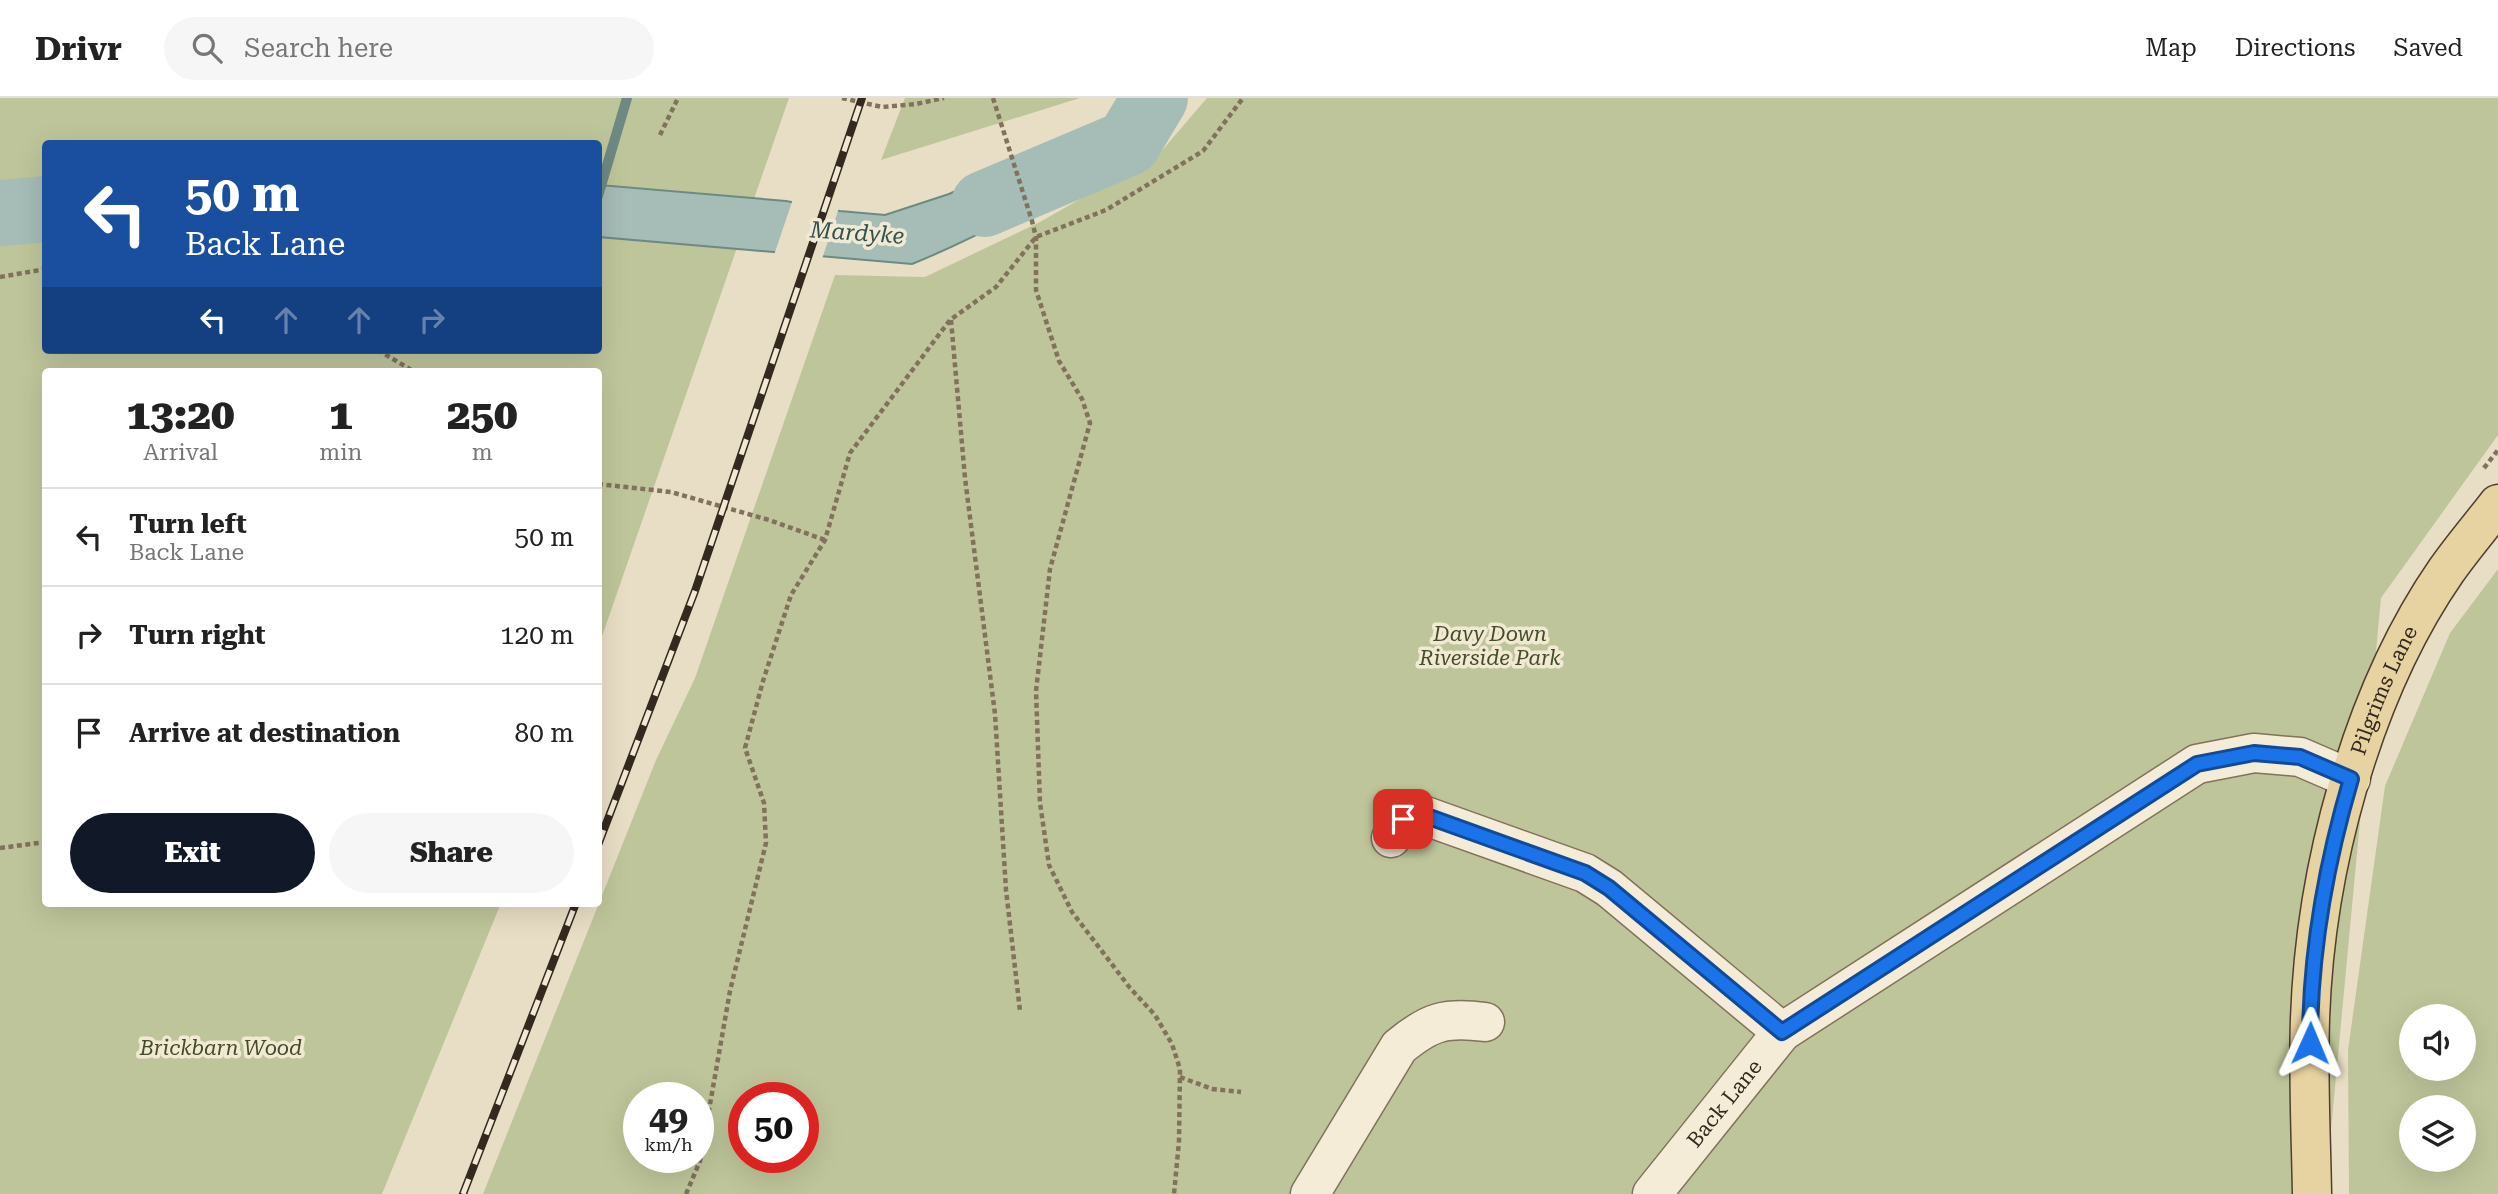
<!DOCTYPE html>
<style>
:root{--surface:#fff;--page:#f6f6f6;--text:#222;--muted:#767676;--line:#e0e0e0;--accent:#111827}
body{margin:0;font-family:"Roboto Serif",serif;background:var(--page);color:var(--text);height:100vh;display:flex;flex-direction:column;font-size:26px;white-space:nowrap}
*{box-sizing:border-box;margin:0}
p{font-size:23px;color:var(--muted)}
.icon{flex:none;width:38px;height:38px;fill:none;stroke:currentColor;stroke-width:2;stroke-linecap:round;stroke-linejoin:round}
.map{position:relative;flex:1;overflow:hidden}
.drawer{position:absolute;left:42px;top:270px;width:560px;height:539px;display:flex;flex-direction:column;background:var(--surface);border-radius:7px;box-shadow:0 7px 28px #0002}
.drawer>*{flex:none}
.top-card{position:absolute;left:42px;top:42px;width:560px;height:214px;border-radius:7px;box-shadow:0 7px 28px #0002;background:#1a4fa0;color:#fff;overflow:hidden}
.fabs{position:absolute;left:2399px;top:906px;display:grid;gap:14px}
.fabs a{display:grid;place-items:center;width:77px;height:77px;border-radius:50%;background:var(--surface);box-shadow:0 7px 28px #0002;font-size:35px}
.speed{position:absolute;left:623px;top:984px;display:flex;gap:14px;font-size:35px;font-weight:700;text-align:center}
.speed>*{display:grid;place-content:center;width:91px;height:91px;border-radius:50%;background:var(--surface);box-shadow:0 7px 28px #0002;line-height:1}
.speed small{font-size:18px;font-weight:400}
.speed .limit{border:10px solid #d22;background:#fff;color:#111}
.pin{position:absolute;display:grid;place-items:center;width:60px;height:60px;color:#fff;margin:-30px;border-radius:14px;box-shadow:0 4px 10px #0006}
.me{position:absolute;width:77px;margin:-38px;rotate:1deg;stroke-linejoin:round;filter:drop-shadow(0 0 5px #0008)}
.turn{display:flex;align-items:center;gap:24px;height:147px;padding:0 28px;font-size:32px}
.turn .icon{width:91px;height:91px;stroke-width:2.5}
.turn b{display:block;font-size:49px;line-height:60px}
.lanes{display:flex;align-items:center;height:66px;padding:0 28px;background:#0003;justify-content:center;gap:35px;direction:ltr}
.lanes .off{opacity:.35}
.eta{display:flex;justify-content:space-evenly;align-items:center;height:119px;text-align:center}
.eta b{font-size:42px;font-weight:800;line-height:49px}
.button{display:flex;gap:14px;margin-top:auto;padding:14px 28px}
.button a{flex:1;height:80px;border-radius:42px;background:var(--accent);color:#fff;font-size:28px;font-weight:800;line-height:80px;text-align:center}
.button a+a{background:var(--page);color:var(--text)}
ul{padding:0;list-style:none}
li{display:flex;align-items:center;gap:21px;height:98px;padding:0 28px;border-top:2px solid var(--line)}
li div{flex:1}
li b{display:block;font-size:26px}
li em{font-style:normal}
header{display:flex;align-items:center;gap:42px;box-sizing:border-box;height:98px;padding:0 35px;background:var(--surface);border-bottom:2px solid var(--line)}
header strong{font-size:33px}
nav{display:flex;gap:38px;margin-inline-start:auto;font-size:24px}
.search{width:490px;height:63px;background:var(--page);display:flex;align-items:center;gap:18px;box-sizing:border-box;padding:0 24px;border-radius:38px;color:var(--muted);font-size:26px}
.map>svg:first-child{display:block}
.green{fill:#bfc59a;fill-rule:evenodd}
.water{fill:#a6bcb6;stroke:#6e8983;stroke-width:2}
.pier{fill:#e8dec5}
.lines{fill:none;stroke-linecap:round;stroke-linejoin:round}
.stream{stroke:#6e8983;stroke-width:10}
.river{stroke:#a6bcb6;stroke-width:66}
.minor-casing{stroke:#81715d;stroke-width:41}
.major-casing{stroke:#4f3f31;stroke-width:41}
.path{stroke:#81715d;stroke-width:4.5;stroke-dasharray:5 3.5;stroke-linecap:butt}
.minor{stroke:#f4ecd7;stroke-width:38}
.major{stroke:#e7d2a1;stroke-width:38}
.rail-casing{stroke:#33291f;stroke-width:8}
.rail{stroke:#f1e9d3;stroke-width:5;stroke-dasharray:16;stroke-linecap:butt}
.route-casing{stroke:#114b97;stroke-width:18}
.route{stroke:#1a73e8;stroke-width:12}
.labels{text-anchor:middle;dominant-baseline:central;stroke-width:7;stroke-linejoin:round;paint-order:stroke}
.park-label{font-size:21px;font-style:italic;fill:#434d28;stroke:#f1e9d3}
.street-label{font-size:21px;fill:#33291f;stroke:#f1e9d3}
.water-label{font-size:23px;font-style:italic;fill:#30514f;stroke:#f1e9d3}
</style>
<header>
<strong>Drivr</strong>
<div class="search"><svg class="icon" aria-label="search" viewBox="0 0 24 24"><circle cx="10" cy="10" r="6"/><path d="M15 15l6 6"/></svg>Search here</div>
<nav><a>Map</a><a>Directions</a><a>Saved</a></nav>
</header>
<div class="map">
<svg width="2498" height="1096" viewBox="0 0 2498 1096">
<rect width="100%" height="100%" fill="#e8dec5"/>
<path class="green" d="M0,0H789L599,547L598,273H46V805H501L382,1096H0ZM46,46H598V252H46Z
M905,0H1080L881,62Z
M1207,0H2498V337L2381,500L2325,1096H483L656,662L695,580L835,177L925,179L1040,124L1159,56ZM639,999H698V1059H639ZM744,999H803V1059H744Z
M2498,471V1096H2349L2348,952L2385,688L2450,535ZM2412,919H2464V971H2412ZM2412,1010H2464V1062H2412Z"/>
<path class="water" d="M1047,51L1081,79C1027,112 971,142 912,166L599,139L600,87L786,103L840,113L885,117L949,96Z"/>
<path class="pier" d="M793,101L839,110L822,161L774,157Z"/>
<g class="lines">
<path class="stream" d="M598,98L627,0"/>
<path class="river" d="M984,106L1128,45L1155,0
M0,115L46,111"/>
<g class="minor-casing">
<g id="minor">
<path d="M1391,740C1398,728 1403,717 1417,715L1585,775L1609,790L1782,934"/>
<path d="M1310,1096L1399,949C1430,923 1446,919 1485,924"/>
<path id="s1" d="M1652,1096L1782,934L2197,666L2254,655L2300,659L2351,681"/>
</g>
</g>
<g class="major-casing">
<g id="major">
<path id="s2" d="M2312,1096C2311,1038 2308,979 2310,921C2315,772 2361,596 2446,473C2462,450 2481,428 2498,406"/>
</g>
</g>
<path class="path" d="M842,0L882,9L916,6L944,0
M993,0L1032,123L1036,139V192L1059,263L1082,301L1090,325L1050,471L1036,593L1040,705L1049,767L1072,814L1130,890L1155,917L1172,946L1180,971L1179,1043L1174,1096
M660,37L678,0
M0,179L46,171
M951,222L965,380L995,616L1006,792L1020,913
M378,252L413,273
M2484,370L2498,352
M598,386L671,394L769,422L825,442
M0,750L46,744
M1180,979L1212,991L1241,994
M686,1096L700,1063L730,893L766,745L764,705L745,650L763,583L791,497L825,442L850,355L950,222L996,189L1036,139L1106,112L1203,53L1243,0"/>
<use href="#minor" class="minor"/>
<use href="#major" class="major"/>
<g class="rail-casing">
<path id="rail" d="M598,747L695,493L862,0
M463,1096L576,805"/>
</g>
<use href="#rail" class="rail"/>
</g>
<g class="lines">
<g class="route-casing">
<path id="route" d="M1403,721L1409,716L1418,715L1585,775L1609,790L1782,934L2197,666L2254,655L2300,659L2351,681C2326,766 2310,856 2310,945"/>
</g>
<use href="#route" class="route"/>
</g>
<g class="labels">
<g class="park-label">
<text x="1490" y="536">Davy Down<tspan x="1490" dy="24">Riverside Park</tspan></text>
<text x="221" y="950">Brickbarn Wood</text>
</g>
<g class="street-label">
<text stroke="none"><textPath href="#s2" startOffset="514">Pilgrims Lane</textPath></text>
<text stroke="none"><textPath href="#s1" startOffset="116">Back Lane</textPath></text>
</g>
<g class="water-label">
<text transform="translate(857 135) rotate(4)">Mardyke</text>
</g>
</g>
</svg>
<div class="fabs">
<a><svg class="icon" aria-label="sound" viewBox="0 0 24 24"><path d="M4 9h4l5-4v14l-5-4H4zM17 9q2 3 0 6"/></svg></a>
<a><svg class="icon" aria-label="layers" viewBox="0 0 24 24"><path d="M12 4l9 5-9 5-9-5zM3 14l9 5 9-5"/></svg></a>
</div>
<div class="speed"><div>49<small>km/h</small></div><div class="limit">50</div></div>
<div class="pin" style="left:1403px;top:721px;background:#d93025"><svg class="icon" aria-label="arrive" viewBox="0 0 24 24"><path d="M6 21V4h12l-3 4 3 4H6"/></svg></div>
<svg class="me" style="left:2310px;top:945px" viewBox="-20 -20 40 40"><path d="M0-17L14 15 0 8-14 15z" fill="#1a73e8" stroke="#fff" stroke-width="4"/></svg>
<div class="top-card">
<div class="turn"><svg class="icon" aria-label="left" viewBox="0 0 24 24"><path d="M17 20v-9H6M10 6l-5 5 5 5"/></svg><div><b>50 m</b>Back Lane</div></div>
<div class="lanes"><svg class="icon" aria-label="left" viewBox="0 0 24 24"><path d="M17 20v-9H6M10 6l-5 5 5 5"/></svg><svg class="icon off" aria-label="ahead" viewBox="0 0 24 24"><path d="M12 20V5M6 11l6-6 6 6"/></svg><svg class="icon off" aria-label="ahead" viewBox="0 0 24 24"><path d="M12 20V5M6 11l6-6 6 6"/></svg><svg class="icon off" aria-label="right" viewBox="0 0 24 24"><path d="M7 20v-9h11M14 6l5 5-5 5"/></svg></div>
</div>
<section class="drawer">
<div class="eta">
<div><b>13:20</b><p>Arrival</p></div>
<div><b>1</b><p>min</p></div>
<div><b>250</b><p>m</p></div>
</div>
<ul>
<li><svg class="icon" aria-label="left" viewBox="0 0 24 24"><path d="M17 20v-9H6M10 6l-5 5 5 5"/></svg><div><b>Turn left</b><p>Back Lane</p></div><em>50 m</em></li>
<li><svg class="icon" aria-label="right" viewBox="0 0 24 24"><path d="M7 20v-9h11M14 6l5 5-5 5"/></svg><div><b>Turn right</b></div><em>120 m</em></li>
<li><svg class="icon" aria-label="arrive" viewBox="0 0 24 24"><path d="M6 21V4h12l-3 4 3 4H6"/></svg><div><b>Arrive at destination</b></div><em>80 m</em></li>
</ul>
<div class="button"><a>Exit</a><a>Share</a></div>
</section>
</div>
